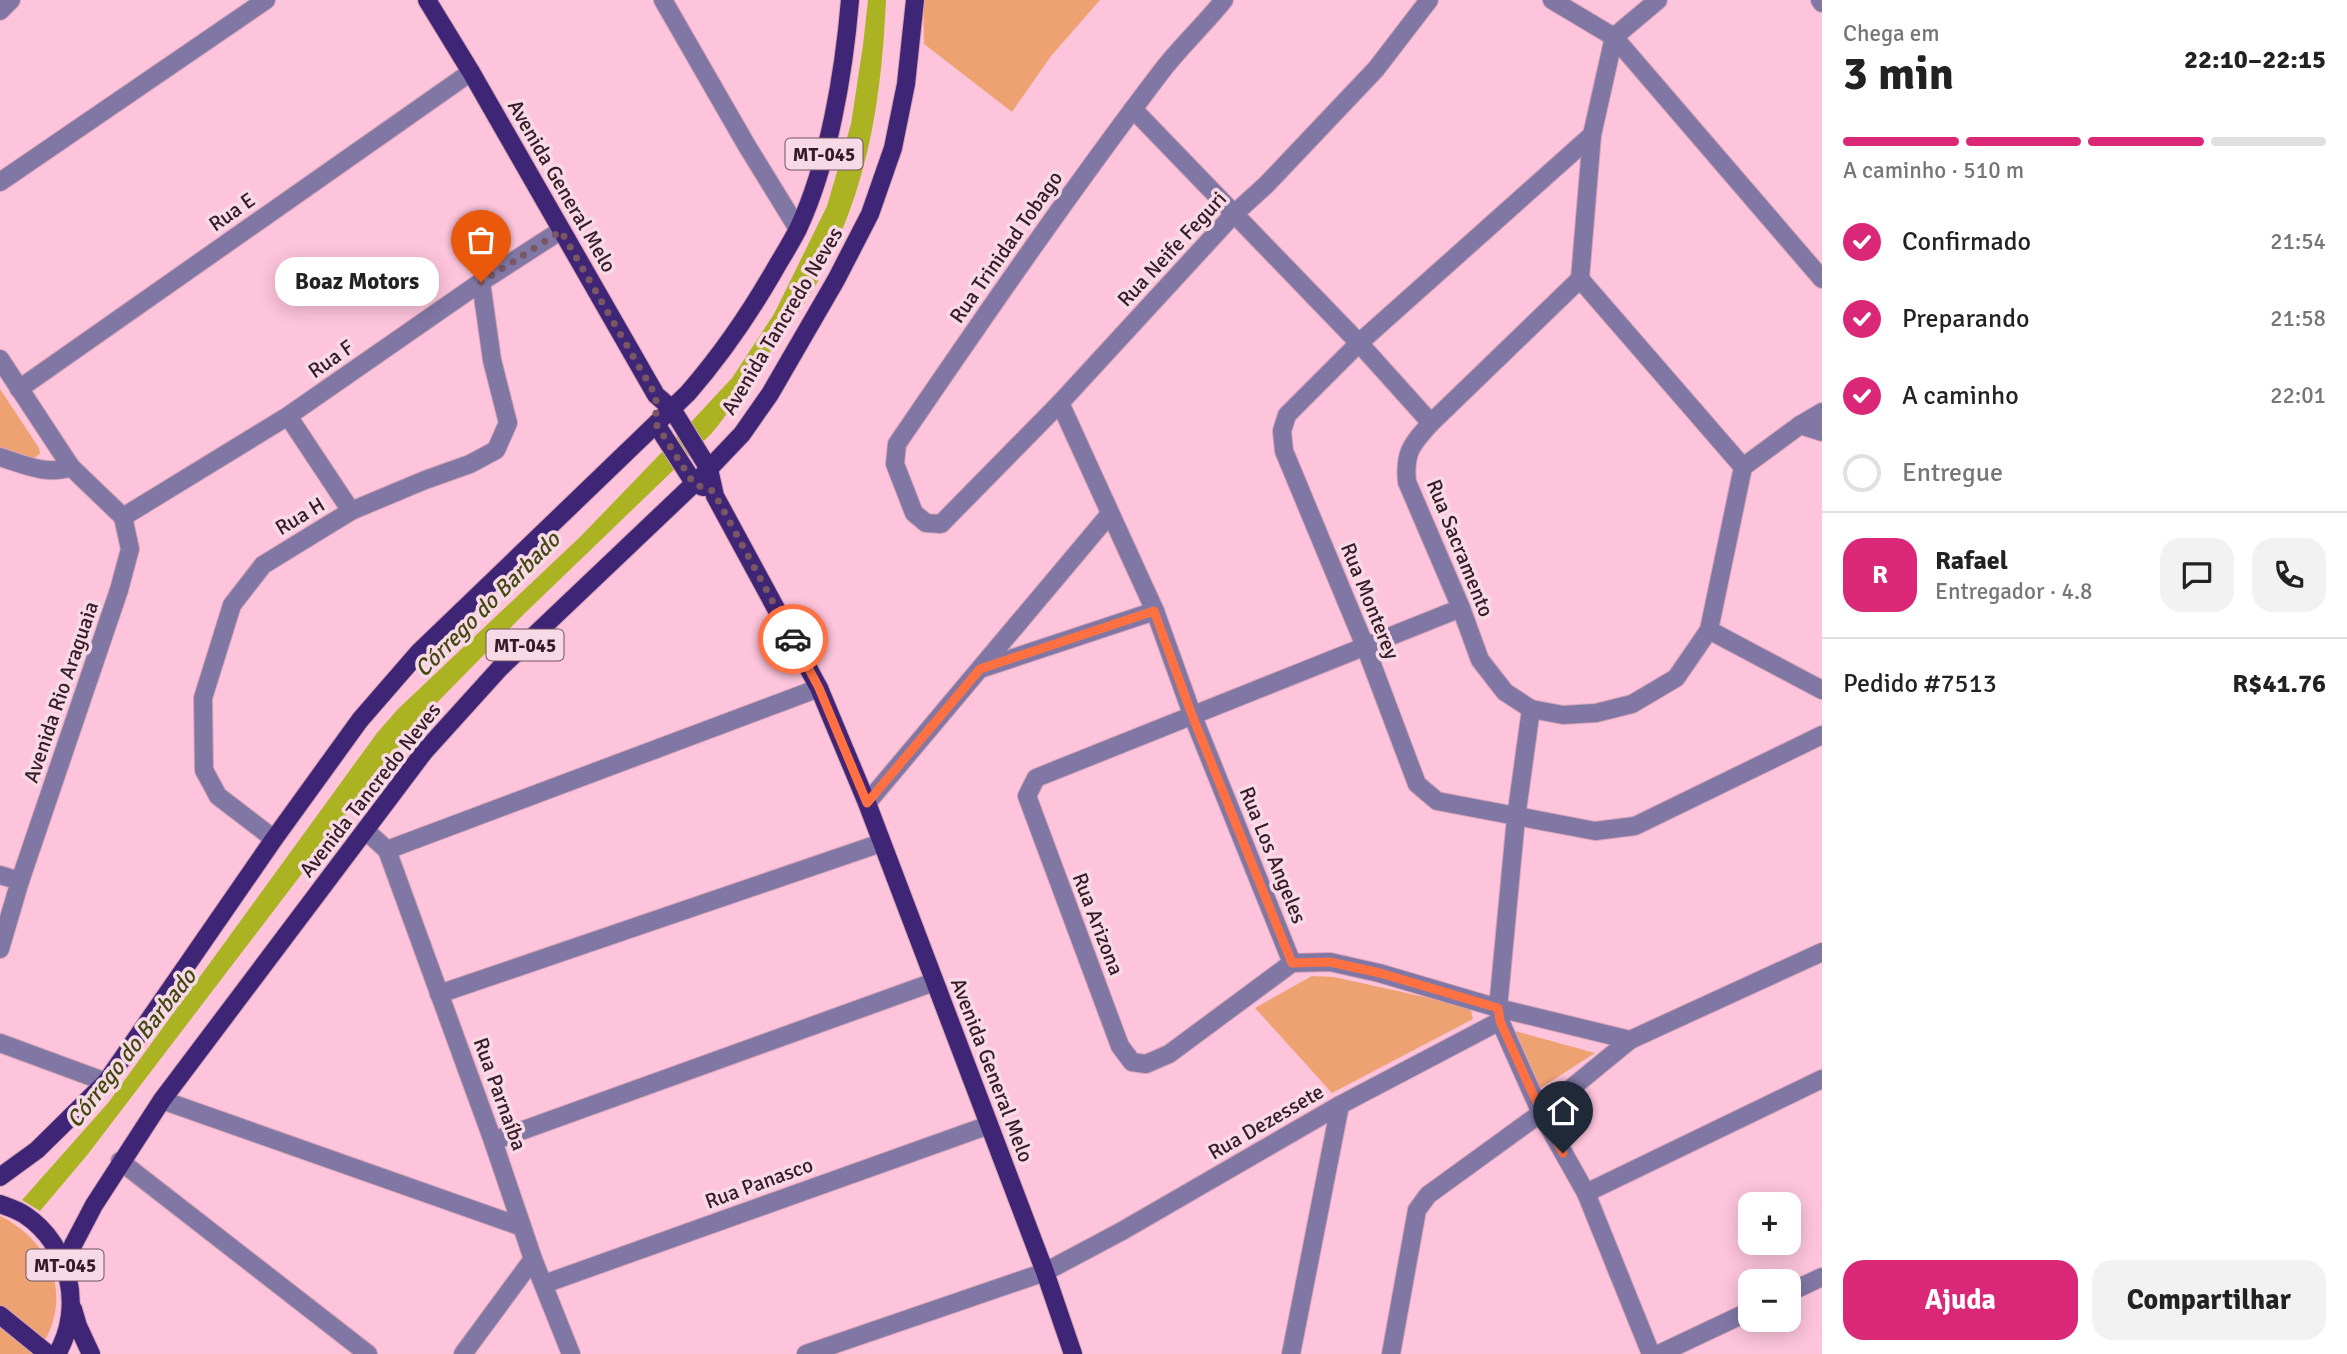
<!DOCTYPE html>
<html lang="pt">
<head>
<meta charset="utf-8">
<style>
  :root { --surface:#fff; --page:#f2f2f2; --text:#222; --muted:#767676; --line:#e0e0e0; --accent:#db2777 }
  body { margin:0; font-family:Signika,sans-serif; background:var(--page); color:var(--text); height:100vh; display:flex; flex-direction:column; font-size:26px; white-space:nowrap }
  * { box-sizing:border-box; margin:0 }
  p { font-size:23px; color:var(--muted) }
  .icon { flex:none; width:38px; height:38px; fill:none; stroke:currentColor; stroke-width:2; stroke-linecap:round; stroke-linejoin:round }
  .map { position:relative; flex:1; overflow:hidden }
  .details { display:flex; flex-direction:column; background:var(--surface); width:525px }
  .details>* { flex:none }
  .controls { position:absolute; left:1738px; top:1192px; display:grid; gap:14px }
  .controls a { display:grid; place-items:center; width:63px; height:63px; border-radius:14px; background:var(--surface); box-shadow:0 4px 18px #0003; font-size:35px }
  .pin { position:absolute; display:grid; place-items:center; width:60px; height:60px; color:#fff; margin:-72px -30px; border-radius:50% 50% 50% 0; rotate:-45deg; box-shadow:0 0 7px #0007 }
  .pin .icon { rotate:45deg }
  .courier { position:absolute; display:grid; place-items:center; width:70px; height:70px; margin:-35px; border:5px solid #ff7043; border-radius:50%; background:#fff; color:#222; box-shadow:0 2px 9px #0007 }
  .bubble { position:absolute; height:49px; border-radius:21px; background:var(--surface); box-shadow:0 4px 18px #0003; font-size:23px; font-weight:800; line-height:49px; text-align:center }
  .overview em { font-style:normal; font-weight:800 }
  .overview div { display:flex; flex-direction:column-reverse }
  .overview { display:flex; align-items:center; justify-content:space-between; height:119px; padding:0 21px }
  h1 { font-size:46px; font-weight:800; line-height:52px }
  .bar { display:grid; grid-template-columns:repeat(4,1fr); gap:10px 7px; align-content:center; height:84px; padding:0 21px }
  .bar i { height:9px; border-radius:5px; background:var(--line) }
  .bar .current { background:var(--accent) }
  .bar p { grid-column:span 4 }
  .line { display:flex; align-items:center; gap:18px; padding:0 21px; border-top:2px solid var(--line) }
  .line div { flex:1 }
  .round { display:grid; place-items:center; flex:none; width:74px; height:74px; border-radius:21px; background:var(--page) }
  ol { padding:0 21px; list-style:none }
  li { display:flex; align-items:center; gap:21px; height:77px }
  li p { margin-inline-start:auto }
  li .icon { padding:7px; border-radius:50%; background:var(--accent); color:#fff; stroke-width:4 }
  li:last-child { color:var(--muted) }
  li i { width:38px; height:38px; border:4px solid var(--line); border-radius:50% }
  .primary-button { display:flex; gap:14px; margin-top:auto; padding:14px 21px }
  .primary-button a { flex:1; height:80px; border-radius:21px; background:var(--accent); color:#fff; font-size:28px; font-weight:800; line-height:80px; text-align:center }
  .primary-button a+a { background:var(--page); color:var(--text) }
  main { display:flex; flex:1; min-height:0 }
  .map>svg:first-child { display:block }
  .green { fill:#eea272 }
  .water { fill:#abb322 }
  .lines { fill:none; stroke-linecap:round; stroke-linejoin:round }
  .minor-casing { stroke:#d5a2b7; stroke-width:20 }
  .major-casing { stroke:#d5a2b7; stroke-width:20 }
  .minor { stroke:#8077a5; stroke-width:18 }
  .major { stroke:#3f2576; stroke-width:18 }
  .done { stroke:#7b5665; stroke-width:7; stroke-dasharray:0 12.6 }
  .route { stroke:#ff7043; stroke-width:9 }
  .labels { text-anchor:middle; stroke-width:7; stroke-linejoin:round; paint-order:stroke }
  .shield { fill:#f8dae6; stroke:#705460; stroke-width:2 }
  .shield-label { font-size:19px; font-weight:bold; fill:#351b26 }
  .street-label { font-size:21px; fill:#351b26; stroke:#f8dae6 }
  .water-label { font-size:23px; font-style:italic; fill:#434710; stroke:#f8dae6 }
</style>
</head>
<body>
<main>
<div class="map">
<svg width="1822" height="1354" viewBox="0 0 1822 1354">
  <rect width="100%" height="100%" fill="#fdc4db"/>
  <!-- green -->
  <g class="green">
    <path d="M923,0H1100L1051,56L1012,112L924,44Z"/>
    <path d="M0,389L39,448L40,453L32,461L0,450Z"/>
    <path d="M1312,976L1334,977L1470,1007L1473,1019L1332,1093L1255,1008Z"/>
    <path d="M1511,1030L1595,1053L1536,1091Z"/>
    <path d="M0,1216C55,1243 75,1303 36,1354H0Z"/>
  </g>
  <!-- water -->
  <path class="water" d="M868,0H886C881,104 868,188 818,281C803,308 784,332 767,356C748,382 732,409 711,434L524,614L416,724L88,1154L40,1211L22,1200L108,1103L377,733L398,709L581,536L692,421L732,378L774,314L827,206L851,124L863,45Z"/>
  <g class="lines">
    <!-- minor casing -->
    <g class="minor-casing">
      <g id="minor">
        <path d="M663,0L747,146L798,229"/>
        <path d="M1224,0C1204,25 1180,47 1161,72C1069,193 983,318 897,444L895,464L914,513L926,523L941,524L1060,403L1233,215L1266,185L1376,69L1429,0"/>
        <path d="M1552,0L1614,37L1822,279"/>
        <path d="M1820,0L1822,3"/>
        <path d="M0,11L11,0"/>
        <path d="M1133,109L1359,343L1431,423"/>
        <path d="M1592,135L1359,343L1287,415L1282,431L1284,451L1365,646L1417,784L1437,801L1595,831L1635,826L1822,735"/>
        <path d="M0,182L266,0"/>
        <path d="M1580,279L1743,467L1709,630L1676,678L1632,704L1596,713L1563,715L1531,709L1505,692L1480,660L1461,608L1407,482C1404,452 1412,444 1431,423Z"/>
        <path d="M1580,279L1592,135L1614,37L1658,0"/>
        <path d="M0,359L71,467L123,517L130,549L119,590L20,881L0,949"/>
        <path d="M19,389L471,72"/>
        <path d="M1060,403L1155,611L1192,714L1292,963L1330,962L1379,973L1498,1008L1630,1040L1822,952"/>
        <path d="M288,416L351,511"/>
        <path d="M1800,425L1822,432"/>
        <path d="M0,457C23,464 47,476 71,467"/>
        <path d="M1743,467L1800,425L1822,412"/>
        <path d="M123,517L288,416L481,282L560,231"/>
        <path d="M1709,630L1822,690"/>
        <path d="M980,669L1155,611"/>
        <path d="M867,803L1109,515"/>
        <path d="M365,830L387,850L493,1141L533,1259L571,1354"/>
        <path d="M274,839L218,796L204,770L203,698L232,605L263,565L351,511L425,480L470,464L496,450L508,423L492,360L481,282"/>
        <path d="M387,850L819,688"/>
        <path d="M0,875L20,881"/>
        <path d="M1292,963L1169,1054L1146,1064L1132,1062L1120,1046L1027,796L1036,778L1461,608"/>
        <path d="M439,994L881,843"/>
        <path d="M1500,1021L1541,1113L1586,1193L1651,1354"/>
        <path d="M0,1043L106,1082"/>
        <path d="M162,1100L522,1227"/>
        <path d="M493,1141L934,982"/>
        <path d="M120,1161L368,1354"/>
        <path d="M1586,1193L1822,1079"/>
        <path d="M544,1284L989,1125"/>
        <path d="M1788,1293L1822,1277"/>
        <path d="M463,1354L533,1259"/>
        <path d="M806,1354L1045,1272L1122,1231L1340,1105L1500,1021L1498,1008L1516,818L1531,709"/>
        <path d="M1291,1354L1340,1105"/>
        <path d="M1391,1354L1417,1210L1428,1195L1541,1113L1630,1040"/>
        <path d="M1659,1354L1750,1311"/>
      </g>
    </g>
    <!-- major casing -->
    <g class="major-casing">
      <g id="major">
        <path d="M427,0L471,72L656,395L672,409L709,469L715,496L819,688L867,803L1045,1272L1073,1354"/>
        <path d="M656,424L694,483L703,487"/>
        <path d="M0,1177L37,1150L106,1082L274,839L360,720L419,652L688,393C722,354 748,316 774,271C782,257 791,243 798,229C829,163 844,72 850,0"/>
        <path d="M0,1204C8,1207 18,1210 25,1215C70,1245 84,1308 57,1354"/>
        <path d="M66,1268L73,1245L94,1205L162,1100L424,752L500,668L703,475L742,434L770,394L836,280L870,214L893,148L906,84L915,0"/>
        <path d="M73,1309L78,1326L91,1354"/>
        <path d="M0,1315L48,1354"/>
      </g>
    </g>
    <!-- minor -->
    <use href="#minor" class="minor"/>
    <!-- major -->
    <use href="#major" class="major"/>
  </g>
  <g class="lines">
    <!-- done -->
    <path class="done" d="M481,282L561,231L656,396V424L694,484L713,491L793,639"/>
    <!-- route -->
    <path class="route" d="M793,639L819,688L867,803L980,669L1154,611L1192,715L1292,963L1330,962L1380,973L1498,1008L1500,1021L1531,1090L1563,1153"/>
  </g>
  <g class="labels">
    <!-- shield labels -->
    <g class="shield">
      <rect x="785.5" y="138.5" width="77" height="31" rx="5"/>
      <rect x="486.5" y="629.5" width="77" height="31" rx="5"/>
      <rect x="26.5" y="1249.5" width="77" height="31" rx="5"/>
    </g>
    <g class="shield-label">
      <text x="824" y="161">MT-045</text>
      <text x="525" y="652">MT-045</text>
      <text x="65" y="1272">MT-045</text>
    </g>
    <!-- street labels -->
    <g class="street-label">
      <text transform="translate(562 186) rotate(60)" y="7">Avenida General Melo</text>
      <text transform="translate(232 212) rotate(-35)" y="7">Rua E</text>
      <text transform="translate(1006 247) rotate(-55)" y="7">Rua Trinidad Tobago</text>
      <text transform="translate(1172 249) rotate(-47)" y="7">Rua Neife Feguri</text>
      <text transform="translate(782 321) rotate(-59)" y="7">Avenida Tancredo Neves</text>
      <text transform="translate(331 359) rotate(-35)" y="7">Rua F</text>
      <text transform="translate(300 516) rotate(-31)" y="7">Rua H</text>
      <text transform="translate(1460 548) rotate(68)" y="7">Rua Sacramento</text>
      <text transform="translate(1370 601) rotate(68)" y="7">Rua Monterey</text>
      <text transform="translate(61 692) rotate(-71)" y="7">Avenida Rio Araguaia</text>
      <text transform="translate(370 790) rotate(-52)" y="7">Avenida Tancredo Neves</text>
      <text transform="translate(1273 855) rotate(68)" y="7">Rua Los Angeles</text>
      <text transform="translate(1098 924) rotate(69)" y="7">Rua Arizona</text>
      <text transform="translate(992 1070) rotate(69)" y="7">Avenida General Melo</text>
      <text transform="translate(500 1094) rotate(70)" y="7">Rua Parnaíba</text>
      <text transform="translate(1266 1122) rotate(-30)" y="7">Rua Dezessete</text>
      <text transform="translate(759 1183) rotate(-20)" y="7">Rua Panasco</text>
    </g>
    <!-- water labels -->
    <g class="water-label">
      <text transform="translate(487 604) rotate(-45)" y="8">Córrego do Barbado</text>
      <text transform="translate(131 1048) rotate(-52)" y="8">Córrego do Barbado</text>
    </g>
  </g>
</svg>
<div class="controls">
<a>+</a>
<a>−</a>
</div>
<div class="pin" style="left:481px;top:282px;background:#ea580c"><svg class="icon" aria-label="bag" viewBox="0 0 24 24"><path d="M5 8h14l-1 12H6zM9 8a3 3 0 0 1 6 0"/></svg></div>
<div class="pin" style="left:1563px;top:1153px;background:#1f2937"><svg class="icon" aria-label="home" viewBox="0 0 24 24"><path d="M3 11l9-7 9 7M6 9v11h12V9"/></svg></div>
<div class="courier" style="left:793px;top:639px"><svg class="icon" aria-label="car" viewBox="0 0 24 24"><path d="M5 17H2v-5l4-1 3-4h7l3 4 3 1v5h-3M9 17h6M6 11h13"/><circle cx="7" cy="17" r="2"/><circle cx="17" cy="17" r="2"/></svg></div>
<div class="bubble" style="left:275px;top:257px;width:164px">Boaz Motors</div>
</div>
<section class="details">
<div class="overview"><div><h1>3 min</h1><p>Chega em</p></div><em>22:10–22:15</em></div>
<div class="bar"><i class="current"></i><i class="current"></i><i class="current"></i><i></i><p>A caminho · 510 m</p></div>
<ol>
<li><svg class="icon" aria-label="check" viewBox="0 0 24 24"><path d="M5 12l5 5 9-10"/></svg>Confirmado<p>21:54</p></li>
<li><svg class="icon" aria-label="check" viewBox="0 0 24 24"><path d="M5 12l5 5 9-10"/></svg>Preparando<p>21:58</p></li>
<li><svg class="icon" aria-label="check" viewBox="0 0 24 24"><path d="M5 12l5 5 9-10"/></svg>A caminho<p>22:01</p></li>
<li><i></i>Entregue</li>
</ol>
<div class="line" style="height:126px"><b class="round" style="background:var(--accent);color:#fff">R</b><div><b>Rafael</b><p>Entregador · 4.8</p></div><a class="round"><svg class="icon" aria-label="chat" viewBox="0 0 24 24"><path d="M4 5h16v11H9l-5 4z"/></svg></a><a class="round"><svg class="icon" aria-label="phone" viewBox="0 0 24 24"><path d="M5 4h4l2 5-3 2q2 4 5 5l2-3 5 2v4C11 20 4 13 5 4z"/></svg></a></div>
<div class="line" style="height:91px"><div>Pedido #7513</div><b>R$41.76</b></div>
<div class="primary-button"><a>Ajuda</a><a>Compartilhar</a></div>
</section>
</main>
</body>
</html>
